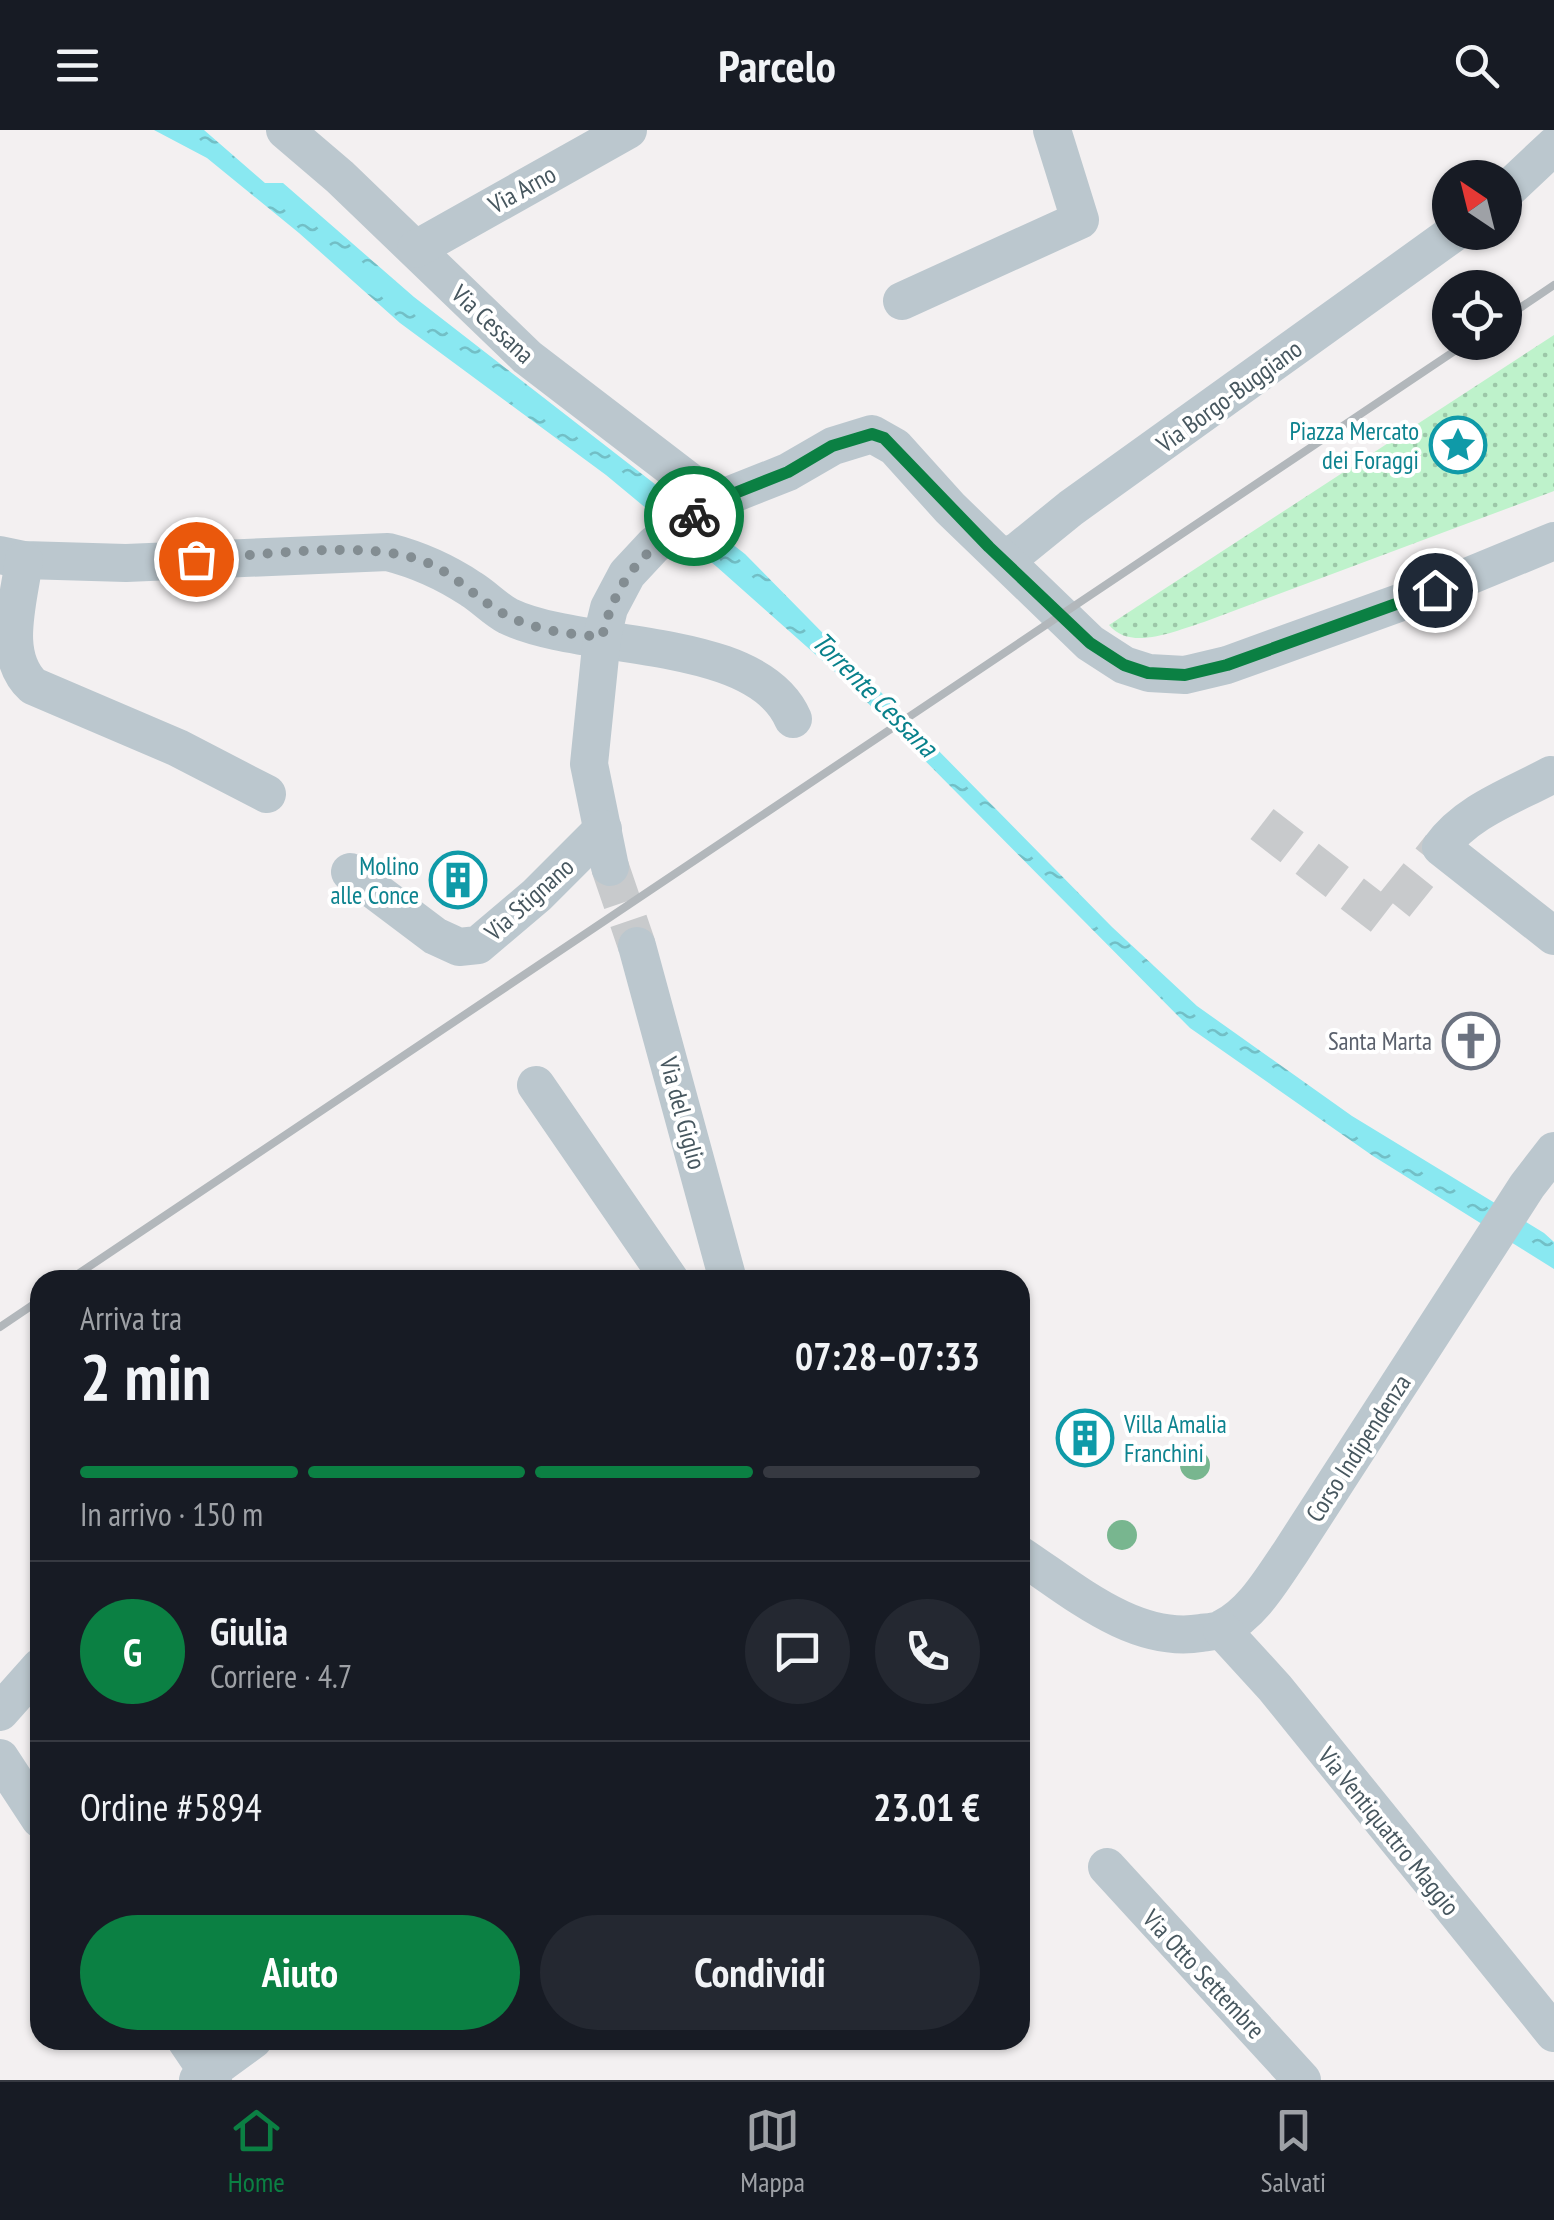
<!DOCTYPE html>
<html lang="it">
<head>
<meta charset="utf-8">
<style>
  :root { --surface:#171b24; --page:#242831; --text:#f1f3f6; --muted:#9ea1a6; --line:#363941; --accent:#0b8043 }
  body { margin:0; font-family:"PT Sans Narrow",sans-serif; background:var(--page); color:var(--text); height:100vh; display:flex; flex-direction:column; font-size:38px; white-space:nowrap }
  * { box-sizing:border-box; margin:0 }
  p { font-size:32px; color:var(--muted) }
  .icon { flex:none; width:55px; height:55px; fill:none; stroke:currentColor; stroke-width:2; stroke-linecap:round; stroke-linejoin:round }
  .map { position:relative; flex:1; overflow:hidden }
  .sheet { position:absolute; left:30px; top:1140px; width:1000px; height:780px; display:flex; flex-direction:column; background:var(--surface); border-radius:30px; box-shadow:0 2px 8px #0004 }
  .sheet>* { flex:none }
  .needle { width:65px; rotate:325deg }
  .fabs { position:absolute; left:1432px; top:30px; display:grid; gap:20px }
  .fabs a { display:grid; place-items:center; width:90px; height:90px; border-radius:50%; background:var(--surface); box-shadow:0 2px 8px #0004; font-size:50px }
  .pin { position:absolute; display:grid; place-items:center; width:85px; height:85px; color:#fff; margin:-42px; border:5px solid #fff; border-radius:50%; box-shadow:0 2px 10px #0007 }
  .courier { position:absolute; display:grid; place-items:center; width:100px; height:100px; margin:-50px; border:8px solid #0b8043; border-radius:50%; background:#fff; color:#222; box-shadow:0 2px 12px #0007 }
  .summary em { font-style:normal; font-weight:600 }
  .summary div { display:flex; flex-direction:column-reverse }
  .summary { display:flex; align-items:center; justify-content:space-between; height:170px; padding:0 50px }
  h1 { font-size:65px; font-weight:600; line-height:75px }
  .bar { display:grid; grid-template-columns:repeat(4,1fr); gap:15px 10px; align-content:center; height:120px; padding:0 50px }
  .bar i { height:12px; border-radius:8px; background:var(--line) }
  .bar .selected { background:var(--accent) }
  .bar p { grid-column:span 4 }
  .line { display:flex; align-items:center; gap:25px; padding:0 50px; border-top:2px solid var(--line) }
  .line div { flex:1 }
  .round { display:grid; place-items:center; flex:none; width:105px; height:105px; border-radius:52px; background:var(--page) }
  .button { display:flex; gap:20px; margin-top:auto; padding:20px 50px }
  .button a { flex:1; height:115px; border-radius:60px; background:var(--accent); color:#fff; font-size:40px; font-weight:600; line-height:115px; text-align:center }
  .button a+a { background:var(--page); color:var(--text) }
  header { display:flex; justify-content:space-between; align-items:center; height:130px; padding:0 50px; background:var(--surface); font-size:45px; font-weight:600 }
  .menu { display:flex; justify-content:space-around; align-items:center; height:140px; border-top:2px solid var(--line); background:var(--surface); font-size:28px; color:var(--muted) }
  .menu a { display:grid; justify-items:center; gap:5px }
  .menu .selected { color:var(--accent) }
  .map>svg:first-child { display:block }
  .grass { fill:url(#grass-dots) }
  .water { fill:url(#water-ripples) }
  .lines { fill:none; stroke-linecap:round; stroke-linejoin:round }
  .minor-tunnel { stroke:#c8cacc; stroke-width:38; stroke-dasharray:38 19; stroke-linecap:butt }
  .minor { stroke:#bbc7ce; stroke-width:38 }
  .rail { stroke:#b2b7bb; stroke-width:8 }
  .tree { fill:#78b68f }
  .done { stroke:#838d92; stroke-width:10; stroke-dasharray:0 18 }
  .route { stroke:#0b8043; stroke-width:12 }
  .labels { text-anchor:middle; stroke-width:8; stroke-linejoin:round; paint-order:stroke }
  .street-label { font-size:25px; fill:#47575f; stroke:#fff }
  .culture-label { font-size:25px; fill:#0d838f; stroke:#fff; text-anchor:end }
  .worship-label { font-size:25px; fill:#5b616d; stroke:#fff; text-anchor:end }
  .water-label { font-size:28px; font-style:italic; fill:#08818b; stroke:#fff }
</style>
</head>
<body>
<header><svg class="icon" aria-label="menu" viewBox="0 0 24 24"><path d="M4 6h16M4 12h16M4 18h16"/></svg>Parcelo<svg class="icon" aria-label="search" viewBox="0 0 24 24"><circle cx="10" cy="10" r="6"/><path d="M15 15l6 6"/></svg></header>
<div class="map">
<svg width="1554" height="1950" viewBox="0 0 1554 1950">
  <defs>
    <pattern id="grass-dots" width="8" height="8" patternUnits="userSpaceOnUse" patternTransform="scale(2.5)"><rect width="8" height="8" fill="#bef2cb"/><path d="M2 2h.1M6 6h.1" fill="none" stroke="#9cc7a8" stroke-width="1.8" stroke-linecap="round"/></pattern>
    <pattern id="water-ripples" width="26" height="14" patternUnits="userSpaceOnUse" patternTransform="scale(2.5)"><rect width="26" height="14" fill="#89e8f1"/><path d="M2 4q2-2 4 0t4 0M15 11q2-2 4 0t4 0" fill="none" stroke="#72bfc6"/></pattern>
  </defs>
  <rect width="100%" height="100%" fill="#f3f0f1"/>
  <!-- grass -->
  <path class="grass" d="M1554,205V361L1204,492C1177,500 1131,522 1109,495Z"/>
  <!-- water -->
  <path class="water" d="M154,0H204L265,53H283L414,167L745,424L1112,797L1197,876L1352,986L1544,1103L1554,1112V1139L1373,1026L1190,898L851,556L717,437L606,345L400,193L299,103L207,28Z"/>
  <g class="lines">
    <!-- minor-tunnel -->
    <g class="minor-tunnel">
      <path d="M1262,694L1384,788L1441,717"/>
      <path d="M610,737L637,816"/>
    </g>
    <!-- minor -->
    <g class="minor">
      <path d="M285,0L340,47L527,227L715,371"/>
      <path d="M1505,62L1554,16"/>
      <path d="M416,119L628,0"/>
      <path d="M902,171L1080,90L1052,0"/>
      <path d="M0,425L24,430L126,433L388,422C419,430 444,441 471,459C484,467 495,479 508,486C582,522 757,505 793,589"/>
      <path d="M1003,428L1018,421L1071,378L1455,102"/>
      <path d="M24,430C19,471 0,525 33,556L178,618L267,664"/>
      <path d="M1551,645C1512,666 1467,681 1441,717L1554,806"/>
      <path d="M610,737L589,634L602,507L609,478L627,444L654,415L715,371L788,342L833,316L872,304L895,317L950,378L1090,513L1124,535L1149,543L1185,545L1227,535L1435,460L1554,411"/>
      <path d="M350,742L435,806L459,817L478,815L537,765L603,699"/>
      <path d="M637,816L728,1150"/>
      <path d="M536,955L670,1150"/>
      <path d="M1020,1425C1073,1460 1134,1514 1201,1503C1208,1502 1217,1502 1223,1498C1253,1483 1272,1449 1290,1423L1527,1056L1554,1021"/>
      <path d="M1222,1500L1275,1558L1554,1903"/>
      <path d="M0,1582L40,1537"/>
      <path d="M0,1628L40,1689"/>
      <path d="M1107,1737L1302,1950"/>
      <path d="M186,1910L213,1950"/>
      <path d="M198,1950L253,1910"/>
    </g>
    <!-- rail -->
    <g class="rail">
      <path d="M1505,188L1554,155"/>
      <path d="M69,1150L1468,212"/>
      <path d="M0,1197L40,1170"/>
    </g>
  </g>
  <!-- trees -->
  <g class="tree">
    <circle cx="1195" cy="1335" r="15"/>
    <circle cx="1122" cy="1405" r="15"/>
  </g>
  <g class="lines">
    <!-- done -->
    <path class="done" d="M196,429C260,426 365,409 423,431C455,443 477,470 506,485C536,501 570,504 602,507C617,446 644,422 694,386"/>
    <!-- route -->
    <path class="route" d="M694,386L715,371L788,342L832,316L872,304L884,308L989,417L1090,513L1124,535L1148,543L1185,545L1227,535L1435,460"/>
  </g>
  <!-- icons -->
  <defs>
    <g id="sight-ring" transform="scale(2.875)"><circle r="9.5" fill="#fff" stroke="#0f9aa8" stroke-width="1.5"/><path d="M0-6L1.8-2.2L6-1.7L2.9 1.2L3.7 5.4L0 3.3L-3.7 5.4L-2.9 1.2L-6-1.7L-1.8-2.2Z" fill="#0f9aa8"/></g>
    <g id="building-ring" transform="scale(2.875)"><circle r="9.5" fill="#fff" stroke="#0f9aa8" stroke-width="1.5"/><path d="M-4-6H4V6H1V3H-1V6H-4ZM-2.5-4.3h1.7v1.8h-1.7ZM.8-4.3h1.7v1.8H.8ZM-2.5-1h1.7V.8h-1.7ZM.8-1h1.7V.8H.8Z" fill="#0f9aa8"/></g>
    <g id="church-ring" transform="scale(2.875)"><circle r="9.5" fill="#fff" stroke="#6b7280" stroke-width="1.5"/><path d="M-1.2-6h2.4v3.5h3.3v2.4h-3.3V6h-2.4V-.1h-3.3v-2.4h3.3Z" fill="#6b7280"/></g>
  </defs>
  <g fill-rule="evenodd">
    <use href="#sight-ring" x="1458" y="315"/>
    <use href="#building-ring" x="458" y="750"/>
    <use href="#church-ring" x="1471" y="911"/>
    <use href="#building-ring" x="1085" y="1308"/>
  </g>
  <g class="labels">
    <!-- street labels -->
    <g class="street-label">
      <text transform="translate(522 59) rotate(-29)" y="9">Via Arno</text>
      <text transform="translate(493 194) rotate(43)" y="9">Via Cessana</text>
      <text transform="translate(1229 266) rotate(-36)" y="9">Via Borgo-Buggiano</text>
      <text transform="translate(529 769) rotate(-42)" y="9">Via Stignano</text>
      <text transform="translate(683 983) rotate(75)" y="9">Via del Giglio</text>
      <text transform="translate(1358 1318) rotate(-57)" y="9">Corso Indipendenza</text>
      <text transform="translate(1389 1701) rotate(51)" y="9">Via Ventiquattro Maggio</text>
      <text transform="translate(1204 1844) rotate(47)" y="9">Via Otto Settembre</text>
    </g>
    <!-- culture labels -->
    <g class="culture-label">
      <text x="1419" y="310">Piazza Mercato<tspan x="1419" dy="29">dei Foraggi</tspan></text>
      <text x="419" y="745">Molino<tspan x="419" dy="29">alle Conce</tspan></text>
      <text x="1124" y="1303" text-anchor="start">Villa Amalia<tspan x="1124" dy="29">Franchini</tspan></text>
    </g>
    <!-- worship labels -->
    <g class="worship-label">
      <text x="1432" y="920">Santa Marta</text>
    </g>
    <!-- water labels -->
    <g class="water-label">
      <text transform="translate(875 564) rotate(45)" y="10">Torrente Cessana</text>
    </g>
  </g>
</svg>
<div class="fabs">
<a><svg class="needle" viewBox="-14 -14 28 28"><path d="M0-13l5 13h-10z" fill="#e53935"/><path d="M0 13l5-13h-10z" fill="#9ea1a6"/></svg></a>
<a><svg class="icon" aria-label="locate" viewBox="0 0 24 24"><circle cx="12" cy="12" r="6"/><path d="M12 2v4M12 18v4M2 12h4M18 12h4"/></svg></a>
</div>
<div class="pin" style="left:196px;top:429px;background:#ea580c"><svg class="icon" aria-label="bag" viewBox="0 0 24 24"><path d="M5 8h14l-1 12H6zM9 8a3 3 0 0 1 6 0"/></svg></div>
<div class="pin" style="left:1435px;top:460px;background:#1f2937"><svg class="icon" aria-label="home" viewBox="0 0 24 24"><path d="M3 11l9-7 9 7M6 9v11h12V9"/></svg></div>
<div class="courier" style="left:694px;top:386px"><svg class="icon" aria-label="bike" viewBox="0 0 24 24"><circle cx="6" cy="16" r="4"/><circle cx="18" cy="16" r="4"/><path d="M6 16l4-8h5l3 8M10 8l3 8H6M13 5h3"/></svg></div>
<section class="sheet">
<div class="summary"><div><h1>2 min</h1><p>Arriva tra</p></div><em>07:28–07:33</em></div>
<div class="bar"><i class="selected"></i><i class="selected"></i><i class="selected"></i><i></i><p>In arrivo · 150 m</p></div>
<div class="line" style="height:180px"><b class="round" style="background:var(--accent);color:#fff">G</b><div><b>Giulia</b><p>Corriere · 4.7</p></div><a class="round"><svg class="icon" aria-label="chat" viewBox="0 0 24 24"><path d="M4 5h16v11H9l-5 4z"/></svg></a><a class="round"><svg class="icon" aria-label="phone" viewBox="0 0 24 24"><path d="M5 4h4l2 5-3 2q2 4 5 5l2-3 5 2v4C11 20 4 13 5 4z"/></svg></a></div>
<div class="line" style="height:130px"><div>Ordine #5894</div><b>23.01 €</b></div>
<div class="button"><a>Aiuto</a><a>Condividi</a></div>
</section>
</div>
<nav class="menu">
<a class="selected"><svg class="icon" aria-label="home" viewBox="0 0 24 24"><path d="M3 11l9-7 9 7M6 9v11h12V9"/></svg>Home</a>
<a><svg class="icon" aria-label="map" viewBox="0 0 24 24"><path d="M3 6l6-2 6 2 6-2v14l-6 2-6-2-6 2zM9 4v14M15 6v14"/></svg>Mappa</a>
<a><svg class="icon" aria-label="saved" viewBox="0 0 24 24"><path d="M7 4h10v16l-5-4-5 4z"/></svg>Salvati</a>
</nav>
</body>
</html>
